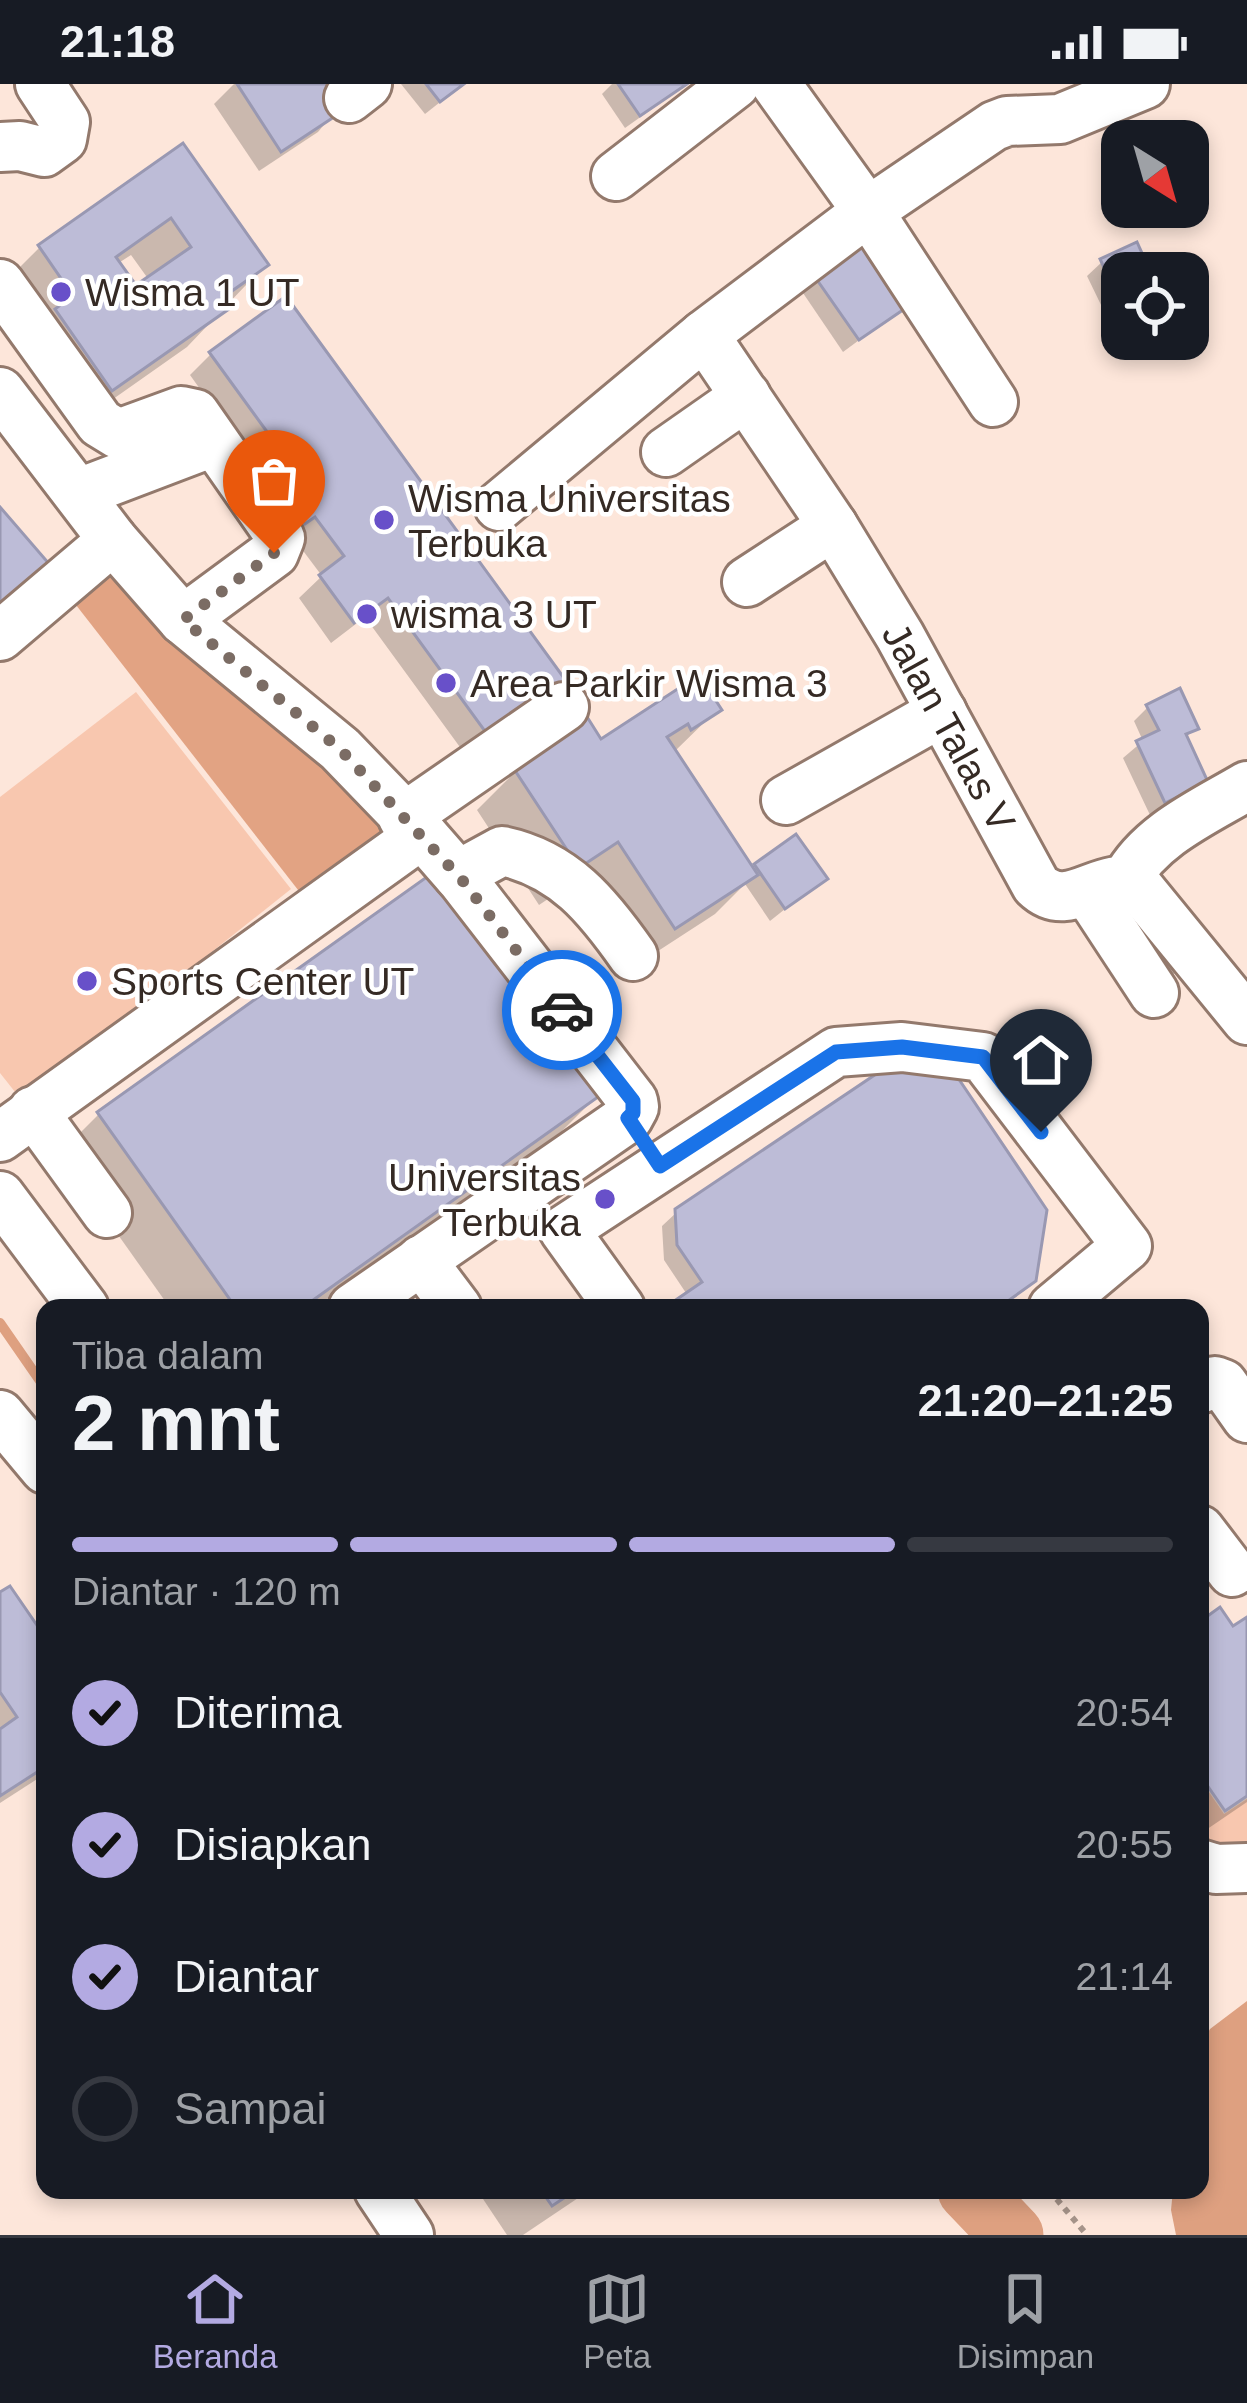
<!DOCTYPE html>
<html lang="id">
<head>
<meta charset="utf-8">
<style>
  :root { --surface:#171b24; --page:#20242c; --text:#f1f3f6; --muted:#9ea1a6; --line:#363941; --accent:#b3aae2 }
  body { margin:0; font-family:Arial,sans-serif; background:var(--page); color:var(--text); height:100vh; display:flex; flex-direction:column; font-size:45px; white-space:nowrap }
  * { box-sizing:border-box; margin:0 }
  p { font-size:39px; color:var(--muted) }
  .icon { flex:none; width:66px; height:66px; fill:none; stroke:currentColor; stroke-width:2; stroke-linecap:round; stroke-linejoin:round }
  .map { position:relative; flex:1; overflow:hidden }
  .details { position:absolute; left:36px; top:1215px; width:1173px; height:900px; display:flex; flex-direction:column; background:var(--surface); border-radius:24px; box-shadow:0 6px 18px #0003 }
  .details>* { flex:none }
  .needle { width:78px; rotate:143deg }
  .buttons { position:absolute; left:1101px; top:36px; display:grid; gap:24px }
  .buttons a { display:grid; place-items:center; width:108px; height:108px; border-radius:24px; background:var(--surface); box-shadow:0 6px 18px #0003; font-size:60px }
  .pin { position:absolute; display:grid; place-items:center; width:102px; height:102px; color:#fff; margin:-123px -51px; border-radius:50% 50% 50% 0; rotate:-45deg; box-shadow:0 0 12px #0007 }
  .pin .icon { rotate:45deg }
  .courier { position:absolute; display:grid; place-items:center; width:120px; height:120px; margin:-60px; border:9px solid #1a73e8; border-radius:50%; background:#fff; color:#222; box-shadow:0 3px 15px #0007 }
  .summary em { font-style:normal; font-weight:700 }
  .summary div { display:flex; flex-direction:column-reverse }
  .summary { display:flex; align-items:center; justify-content:space-between; height:204px; padding:0 36px }
  h1 { font-size:78px; font-weight:700; line-height:90px }
  .bar { display:grid; grid-template-columns:repeat(4,1fr); gap:18px 12px; align-content:center; height:144px; padding:0 36px }
  .bar i { height:15px; border-radius:9px; background:var(--line) }
  .bar .active { background:var(--accent) }
  .bar p { grid-column:span 4 }
  ol { padding:0 36px; list-style:none }
  li { display:flex; align-items:center; gap:36px; height:132px }
  li p { margin-inline-start:auto }
  li .icon { padding:12px; border-radius:50%; background:var(--accent); color:#111; stroke-width:4 }
  li:last-child { color:var(--muted) }
  li i { width:66px; height:66px; border:6px solid var(--line); border-radius:50% }
  .status { display:flex; justify-content:space-between; align-items:center; height:84px; padding:0 60px; background:var(--surface); direction:ltr }
  .status svg { height:33px; fill:currentColor }
  .dock { display:flex; justify-content:space-around; align-items:center; height:168px; border-top:3px solid var(--line); background:var(--surface); font-size:33px; color:var(--muted) }
  .dock a { display:grid; justify-items:center; gap:6px }
  .dock .active { color:var(--accent) }
  .map>svg:first-child { display:block }
  .green { fill:#f8c7af }
  .forest { fill:#e2a383 }
  .water { fill:#dea080 }
  .shadow { fill:#0003; fill-rule:evenodd }
  .lines { fill:none; stroke-linecap:round; stroke-linejoin:round }
  .stream { stroke:#dea080; stroke-width:10 }
  .river { stroke:#dea080; stroke-width:63 }
  .building { fill:#bdbcd7; stroke:#9998b2; stroke-width:3; fill-rule:evenodd }
  .minor-casing { stroke:#93796c; stroke-width:54 }
  .path { stroke:#a6948a; stroke-width:6; stroke-dasharray:6 6; stroke-linecap:butt }
  .minor { stroke:#fff; stroke-width:48 }
  .done { stroke:#7b6c64; stroke-width:12; stroke-dasharray:0 21.6 }
  .route { stroke:#1a73e8; stroke-width:15 }
  .poi-dot { fill:#6850c9; stroke:#fff; stroke-width:4.5 }
  .labels { text-anchor:middle; stroke-width:9; stroke-linejoin:round; paint-order:stroke }
  .poi-label { font-size:39px; fill:#352a24; stroke:#fff; text-anchor:start }
  .street-label { font-size:39px; fill:#352a24; stroke:#fff }
</style>
</head>
<body>
<div class="status"><b>21:18</b><svg viewBox="0 0 49 12"><path d="M0 12V9h3v3zM5 12V6h3v6zM10 12V3h3v9zM15 12V0h3v12zM26 1h20v11H26zM47 4h2v5h-2z"/></svg></div>
<div class="map">
<svg width="1247" height="2151" viewBox="0 0 1247 2151">
  <rect width="100%" height="100%" fill="#fde6da"/>
  <!-- green -->
  <g class="green">
    <path d="M136,608L291,805L23,1018L0,989V713Z"/>
    <path d="M1200,1695L1224,1730L1247,1715V1767L1200,1762Z"/>
  </g>
  <!-- forest -->
  <path class="forest" d="M115,475L405,750L309,820L69,512Z"/>
  <!-- water -->
  <path class="water" d="M1247,1917V2151H1176L1171,2126L1173,2106H1200V1963L1210,1945Z"/>
  <!-- shadow -->
  <g class="shadow">
    <path d="M234,0H358L318,48L259,87L214,20Z"/>
    <path d="M401,0H463L425,30Z"/>
    <path d="M612,0H687L625,44L602,10Z"/>
    <path d="M183,63L265,181L187,263L72,344L18,266L34,250L1,202L40,163ZM131,171L149,196L135,206L117,180Z"/>
    <path d="M1102,178L1148,189H1122V251L1117,254L1087,192Z"/>
    <path d="M817,195L912,217L843,268L803,209Z"/>
    <path d="M211,270L547,626L473,681L365,533L331,559L299,514L322,492L292,452L275,410L190,291Z"/>
    <path d="M1148,623L1195,644L1184,655L1204,698L1190,712L1150,731L1123,674L1143,657L1134,637Z"/>
    <path d="M718,625L674,668L751,787L756,782L824,794L770,837L745,800L715,830L635,882L578,795L539,821L477,726L547,656L600,659Z"/>
    <path d="M1132,805L1187,879L1147,912L1093,838Z"/>
    <path d="M601,1008L562,1047L314,1224H170L60,1069L99,1030Z"/>
    <path d="M677,1128L1033,1196L1000,1224H670L688,1212L664,1176L662,1142Z"/>
    <path d="M0,1511L45,1559V1690L0,1719Z"/>
    <path d="M1247,1537V1718L1200,1750V1538L1232,1546Z"/>
    <path d="M477,2106H590L523,2151H507Z"/>
  </g>
  <g class="lines">
    <!-- stream -->
    <path class="stream" d="M0,1239L45,1304"/>
    <!-- river -->
    <path class="river" d="M969,2106L1012,2151"/>
  </g>
  <!-- building -->
  <g class="building">
    <path d="M237,0H326L343,27L281,68Z"/>
    <path d="M426,0H464L440,18Z"/>
    <path d="M618,0H687L640,32Z"/>
    <path d="M183,59L269,181L222,214L229,225L112,307L55,225L73,212L38,161ZM171,134L191,163L136,201L116,173Z"/>
    <path d="M874,154L916,217L859,256L815,193Z"/>
    <path d="M1137,158L1151,189H1122V222L1100,175Z"/>
    <path d="M286,212L572,605L495,661L388,514L354,539L319,491L344,472L315,433L305,440L278,403L297,389L209,268Z"/>
    <path d="M0,423L51,482L0,526Z"/>
    <path d="M699,591L722,626L691,646L688,640L667,653L758,791L675,845L618,758L579,784L514,685L551,662L545,654L584,628L601,655Z"/>
    <path d="M1180,604L1199,645L1186,650L1208,698L1165,719L1136,657L1159,646L1146,621Z"/>
    <path d="M796,750L828,795L785,825L754,780Z"/>
    <path d="M445,780L605,1008L302,1224H236L97,1028Z"/>
    <path d="M903,972L954,988L1047,1126L1036,1197L998,1224H664L702,1198L677,1161L675,1125Z"/>
    <path d="M10,1502L45,1553V1683L0,1712V1645L17,1633L0,1608V1508Z"/>
    <path d="M1220,1523L1233,1542L1247,1533V1712L1225,1727L1200,1691V1533L1202,1536Z"/>
    <path d="M541,2106H576L552,2122Z"/>
  </g>
  <g class="lines">
    <!-- minor casing -->
    <g class="minor-casing">
      <g id="minor">
        <path d="M776,0L878,142L993,318"/>
        <path d="M349,14L367,0"/>
        <path d="M0,63L20,62L44,68L62,55L65,38L40,0"/>
        <path d="M616,92L735,0"/>
        <path d="M0,200L100,339L118,350L181,327L195,330L276,446L280,454L274,469L183,536"/>
        <path d="M704,251L833,442L900,552L1036,801C1069,833 1101,785 1136,800L1247,936"/>
        <path d="M0,308L113,456L183,536L340,665L422,750L463,797L633,1017L634,1023L628,1034L353,1224"/>
        <path d="M666,368L746,312"/>
        <path d="M79,409L213,358"/>
        <path d="M499,422L704,251L867,128L994,42L1007,37L1060,35L1145,0"/>
        <path d="M747,498L833,442"/>
        <path d="M0,552L113,456"/>
        <path d="M786,716L942,628"/>
        <path d="M403,734L564,623"/>
        <path d="M458,791L502,767C564,780 598,822 633,872"/>
        <path d="M1126,796C1150,751 1205,727 1247,702"/>
        <path d="M1087,807L1154,909"/>
        <path d="M33,1027L107,1129"/>
        <path d="M0,1053L422,750"/>
        <path d="M0,1112L84,1224"/>
        <path d="M421,1176L457,1224"/>
        <path d="M620,1224L564,1146L836,968L902,963L983,973L1127,1162L1053,1224"/>
        <path d="M1200,1305L1215,1297L1223,1300L1247,1334"/>
        <path d="M0,1331L45,1385"/>
        <path d="M1200,1446L1232,1488"/>
        <path d="M1200,1780L1216,1785L1247,1784"/>
        <path d="M379,2106L409,2151"/>
      </g>
    </g>
    <!-- path -->
    <path class="path" d="M1049,2106L1087,2151"/>
    <!-- minor -->
    <use href="#minor" class="minor"/>
  </g>
  <g class="lines">
    <!-- done -->
    <path class="done" d="M274,469L183,536L340,665L463,797L562,926"/>
    <!-- route -->
    <path class="route" d="M562,926L633,1017V1029L628,1034L660,1082L836,968L902,963L983,973L1041,1048"/>
  </g>
  <!-- markers -->
  <g class="poi-dot">
    <circle cx="61" cy="208" r="12"/>
    <circle cx="384" cy="436" r="12"/>
    <circle cx="367" cy="530" r="12"/>
    <circle cx="446" cy="599" r="12"/>
    <circle cx="87" cy="897" r="12"/>
    <circle cx="605" cy="1115" r="12"/>
  </g>
  <g class="labels">
    <!-- poi labels -->
    <g class="poi-label">
      <text x="85" y="222">Wisma 1 UT</text>
      <text x="408" y="428">Wisma Universitas<tspan x="408" dy="45">Terbuka</tspan></text>
      <text x="391" y="544">wisma 3 UT</text>
      <text x="470" y="613">Area Parkir Wisma 3</text>
      <text x="111" y="911">Sports Center UT</text>
      <text x="581" y="1107" text-anchor="end">Universitas<tspan x="581" dy="45">Terbuka</tspan></text>
    </g>
    <!-- street labels -->
    <g class="street-label">
      <text transform="translate(949 643) rotate(61)" y="14">Jalan Talas V</text>
    </g>
  </g>
</svg>
<div class="buttons">
<a><svg class="needle" viewBox="-14 -14 28 28"><path d="M0-13l5 13h-10z" fill="#e53935"/><path d="M0 13l5-13h-10z" fill="#9ea1a6"/></svg></a>
<a><svg class="icon" aria-label="locate" viewBox="0 0 24 24"><circle cx="12" cy="12" r="6"/><path d="M12 2v4M12 18v4M2 12h4M18 12h4"/></svg></a>
</div>
<div class="pin" style="left:274px;top:469px;background:#ea580c"><svg class="icon" aria-label="bag" viewBox="0 0 24 24"><path d="M5 8h14l-1 12H6zM9 8a3 3 0 0 1 6 0"/></svg></div>
<div class="pin" style="left:1041px;top:1048px;background:#1f2937"><svg class="icon" aria-label="home" viewBox="0 0 24 24"><path d="M3 11l9-7 9 7M6 9v11h12V9"/></svg></div>
<div class="courier" style="left:562px;top:926px"><svg class="icon" aria-label="car" viewBox="0 0 24 24"><path d="M5 17H2v-5l4-1 3-4h7l3 4 3 1v5h-3M9 17h6M6 11h13"/><circle cx="7" cy="17" r="2"/><circle cx="17" cy="17" r="2"/></svg></div>
<section class="details">
<div class="summary"><div><h1>2 mnt</h1><p>Tiba dalam</p></div><em>21:20–21:25</em></div>
<div class="bar"><i class="active"></i><i class="active"></i><i class="active"></i><i></i><p>Diantar · 120 m</p></div>
<ol>
<li><svg class="icon" aria-label="check" viewBox="0 0 24 24"><path d="M5 12l5 5 9-10"/></svg>Diterima<p>20:54</p></li>
<li><svg class="icon" aria-label="check" viewBox="0 0 24 24"><path d="M5 12l5 5 9-10"/></svg>Disiapkan<p>20:55</p></li>
<li><svg class="icon" aria-label="check" viewBox="0 0 24 24"><path d="M5 12l5 5 9-10"/></svg>Diantar<p>21:14</p></li>
<li><i></i>Sampai</li>
</ol>
</section>
</div>
<nav class="dock">
<a class="active"><svg class="icon" aria-label="home" viewBox="0 0 24 24"><path d="M3 11l9-7 9 7M6 9v11h12V9"/></svg>Beranda</a>
<a><svg class="icon" aria-label="map" viewBox="0 0 24 24"><path d="M3 6l6-2 6 2 6-2v14l-6 2-6-2-6 2zM9 4v14M15 6v14"/></svg>Peta</a>
<a><svg class="icon" aria-label="saved" viewBox="0 0 24 24"><path d="M7 4h10v16l-5-4-5 4z"/></svg>Disimpan</a>
</nav>
</body>
</html>
